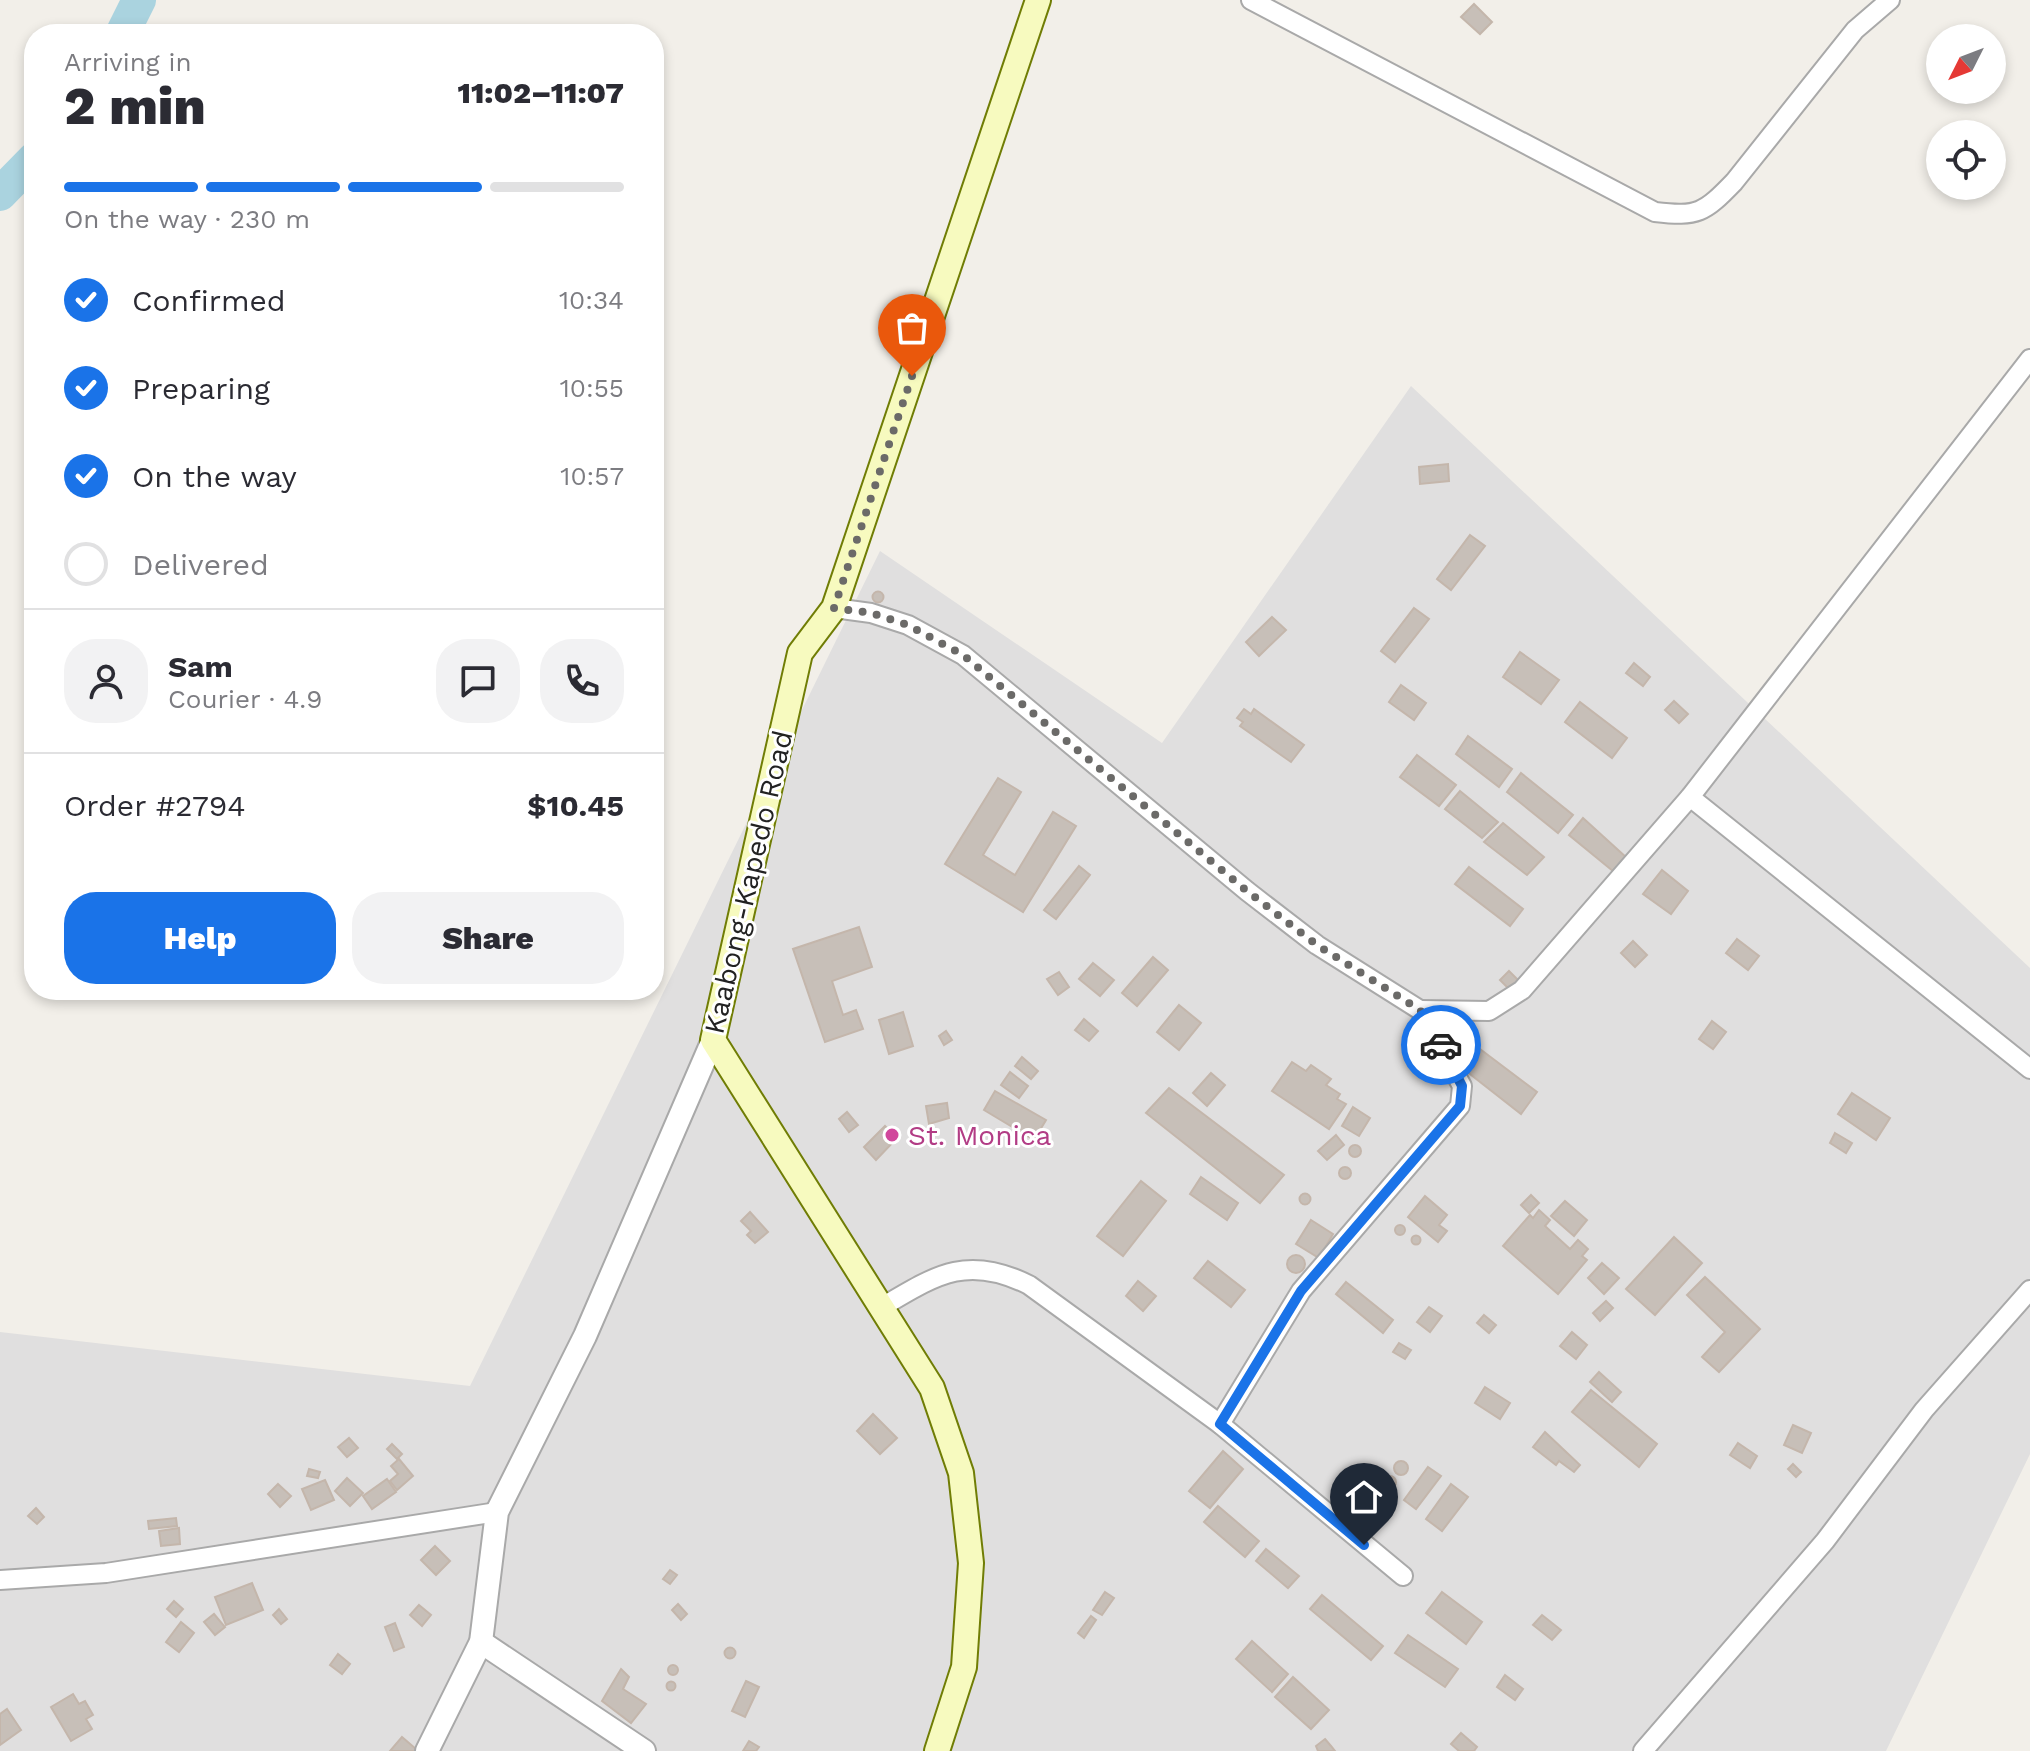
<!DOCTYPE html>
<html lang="en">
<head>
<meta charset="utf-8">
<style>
  :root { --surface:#fff; --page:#f2f2f3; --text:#2b2b33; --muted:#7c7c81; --line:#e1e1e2; --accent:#1a73e8 }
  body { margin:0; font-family:"Work Sans",sans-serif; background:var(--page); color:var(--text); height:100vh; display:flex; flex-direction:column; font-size:30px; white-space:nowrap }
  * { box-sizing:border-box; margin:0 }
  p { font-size:26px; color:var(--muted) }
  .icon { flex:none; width:44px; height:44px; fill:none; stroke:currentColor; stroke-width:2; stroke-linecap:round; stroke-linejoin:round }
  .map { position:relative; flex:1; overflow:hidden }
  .drawer { position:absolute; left:24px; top:24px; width:640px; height:976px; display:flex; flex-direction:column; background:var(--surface); border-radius:32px; box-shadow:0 4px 12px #0003 }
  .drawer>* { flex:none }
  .needle { width:52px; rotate:228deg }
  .tools { position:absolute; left:1926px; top:24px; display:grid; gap:16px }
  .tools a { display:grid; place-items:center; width:80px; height:80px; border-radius:50%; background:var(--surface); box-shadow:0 4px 12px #0003; font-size:40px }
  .pin { position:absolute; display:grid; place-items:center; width:68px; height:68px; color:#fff; margin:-82px -34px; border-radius:50% 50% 50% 0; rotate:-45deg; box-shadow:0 0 8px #0007 }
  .pin .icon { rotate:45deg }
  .courier { position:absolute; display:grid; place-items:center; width:80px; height:80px; margin:-40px; border:6px solid #1a73e8; border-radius:50%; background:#fff; color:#222; box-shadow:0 2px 10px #0007 }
  .head em { font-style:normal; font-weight:800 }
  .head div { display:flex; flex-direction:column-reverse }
  .head { display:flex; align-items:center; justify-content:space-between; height:136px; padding:0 40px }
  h1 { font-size:52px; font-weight:800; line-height:60px }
  .bar { display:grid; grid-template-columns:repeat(4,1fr); gap:12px 8px; align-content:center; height:96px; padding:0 40px }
  .bar i { height:10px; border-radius:6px; background:var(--line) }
  .bar .active { background:var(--accent) }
  .bar p { grid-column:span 4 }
  .line { display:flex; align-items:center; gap:20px; padding:0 40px; border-top:2px solid var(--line) }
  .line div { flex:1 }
  .round { display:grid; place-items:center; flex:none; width:84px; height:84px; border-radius:32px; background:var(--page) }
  ol { padding:0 40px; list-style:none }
  li { display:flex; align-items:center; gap:24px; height:88px }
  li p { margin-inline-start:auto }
  li .icon { padding:8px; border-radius:50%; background:var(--accent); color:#fff; stroke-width:4 }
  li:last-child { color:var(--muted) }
  li i { width:44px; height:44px; border:4px solid var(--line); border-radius:50% }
  .action { display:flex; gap:16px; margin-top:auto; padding:16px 40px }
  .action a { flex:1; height:92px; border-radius:32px; background:var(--accent); color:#fff; font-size:32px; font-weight:800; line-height:92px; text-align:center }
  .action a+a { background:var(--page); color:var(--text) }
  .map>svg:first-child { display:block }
  .residential { fill:#e0dfdf }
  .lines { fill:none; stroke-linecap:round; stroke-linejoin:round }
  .river { stroke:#aad3df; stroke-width:34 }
  .building { fill:#c7bfb8; stroke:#c4b6ab; stroke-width:2 }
  .minor-casing { stroke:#a9a9a9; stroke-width:22 }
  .tertiary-casing { stroke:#a9a9a9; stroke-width:26 }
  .secondary-casing { stroke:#707d05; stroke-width:28 }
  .minor { stroke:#fff; stroke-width:18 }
  .tertiary { stroke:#fff; stroke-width:22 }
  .secondary { stroke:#f7fabf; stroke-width:24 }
  .done { stroke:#6b6a68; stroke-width:8; stroke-dasharray:0 14.4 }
  .route { stroke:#1a73e8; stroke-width:10 }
  .hotel-dot { fill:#d1479c; stroke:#fff; stroke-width:3 }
  .labels { text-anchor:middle; stroke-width:6; stroke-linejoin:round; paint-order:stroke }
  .street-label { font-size:28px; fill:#222; stroke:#fff }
  .hotel-label { font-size:28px; fill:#b23c85; stroke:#fff; text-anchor:start }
</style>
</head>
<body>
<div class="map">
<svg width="2030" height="1751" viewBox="0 0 2030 1751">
  <rect width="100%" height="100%" fill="#f2efe9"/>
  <!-- residential -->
  <path class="residential" d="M1411,386L2030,968V1454L1886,1751H0V1332L470,1386L880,551L1162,743Z"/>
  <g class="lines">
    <!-- river -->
    <g class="river">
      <path d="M122,34L139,0"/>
      <path d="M0,194L34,159"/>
    </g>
  </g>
  <!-- building -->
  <g class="building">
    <path d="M1474,4L1492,22L1480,34L1461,17Z"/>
    <path d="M1448,464L1449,481L1420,484L1419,467Z"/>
    <path d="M1470,535L1485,546L1451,590L1437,579Z"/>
    <circle cx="878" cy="597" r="5.5"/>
    <path d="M1414,608L1429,619L1395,662L1381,651Z"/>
    <path d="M1272,617L1286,630L1259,656L1246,642Z"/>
    <path d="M1520,652L1559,680L1541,704L1503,677Z"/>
    <path d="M1634,663L1650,677L1643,686L1626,673Z"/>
    <path d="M1401,685L1426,703L1414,720L1389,702Z"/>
    <path d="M1674,701L1688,714L1679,723L1665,710Z"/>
    <path d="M1580,702L1627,738L1612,758L1565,722Z"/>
    <path d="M1244,709L1251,714L1254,709L1304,745L1291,762L1240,726L1243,722L1237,718Z"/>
    <path d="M1468,736L1512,769L1499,787L1456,754Z"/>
    <path d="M1417,755L1456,785L1439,806L1400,777Z"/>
    <path d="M1521,773L1573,815L1558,833L1507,792Z"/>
    <path d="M998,778L1021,792L983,855L1015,875L1053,812L1076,826L1023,912L945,864Z"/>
    <path d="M1460,791L1498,822L1482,838L1445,809Z"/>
    <path d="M1583,818L1627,858L1614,872L1569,835Z"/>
    <path d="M1503,823L1544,857L1527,875L1484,842Z"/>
    <path d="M1079,866L1090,875L1056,919L1044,910Z"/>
    <path d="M1469,867L1523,909L1510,926L1455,884Z"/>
    <path d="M1662,870L1688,891L1671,914L1643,894Z"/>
    <path d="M859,927L872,967L832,981L843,1015L856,1010L863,1029L825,1042L793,949Z"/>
    <path d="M1737,939L1759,956L1748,970L1726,953Z"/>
    <path d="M1633,941L1647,955L1635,967L1621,953Z"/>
    <path d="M1153,957L1168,970L1137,1006L1122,993Z"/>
    <path d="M1093,963L1114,980L1100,996L1079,979Z"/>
    <path d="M1509,971L1523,985L1514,994L1500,980Z"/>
    <path d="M1059,972L1069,987L1058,995L1047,979Z"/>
    <path d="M1179,1005L1201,1023L1179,1050L1157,1032Z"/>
    <path d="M903,1012L913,1046L889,1054L879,1020Z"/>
    <path d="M1084,1019L1098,1031L1089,1041L1075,1030Z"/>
    <path d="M1712,1021L1726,1032L1713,1049L1699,1039Z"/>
    <path d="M946,1031L952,1040L944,1045L939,1036Z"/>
    <path d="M1476,1046L1537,1092L1521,1114L1461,1067Z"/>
    <path d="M1022,1057L1038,1071L1031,1079L1015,1066Z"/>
    <path d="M1292,1062L1306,1071L1311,1065L1331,1079L1326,1085L1340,1094L1337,1099L1346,1104L1329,1129L1272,1091Z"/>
    <path d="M1010,1072L1028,1086L1019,1098L1001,1085Z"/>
    <path d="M1211,1073L1225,1085L1207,1106L1193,1093Z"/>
    <path d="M1169,1088L1284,1175L1260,1203L1146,1113Z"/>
    <path d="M995,1091L1046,1120L1034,1140L984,1110Z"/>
    <path d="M1852,1093L1890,1118L1876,1140L1838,1114Z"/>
    <path d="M947,1103L949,1118L929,1124L926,1106Z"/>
    <path d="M1353,1107L1370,1118L1359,1136L1342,1126Z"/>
    <path d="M847,1112L858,1125L849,1132L839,1119Z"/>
    <path d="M885,1126L897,1138L876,1160L864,1147Z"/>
    <path d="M1835,1133L1852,1143L1846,1153L1830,1143Z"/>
    <path d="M1336,1135L1344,1145L1327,1160L1318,1151Z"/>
    <circle cx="1355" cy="1151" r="6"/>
    <circle cx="1345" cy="1173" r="6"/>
    <path d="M1201,1177L1238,1203L1227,1220L1190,1194Z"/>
    <path d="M1141,1181L1166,1201L1123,1256L1097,1236Z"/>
    <circle cx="1305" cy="1199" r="5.5"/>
    <path d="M1531,1195L1539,1203L1529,1213L1521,1205Z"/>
    <path d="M1425,1196L1447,1215L1439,1225L1447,1231L1438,1242L1408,1217Z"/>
    <path d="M1565,1201L1587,1220L1574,1236L1551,1216Z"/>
    <path d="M1539,1210L1550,1220L1545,1226L1570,1249L1578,1240L1588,1249L1582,1256L1587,1260L1558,1294L1503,1246L1530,1215L1533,1218Z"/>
    <path d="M750,1212L768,1232L755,1243L747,1235L751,1231L741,1221Z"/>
    <path d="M1311,1220L1333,1234L1319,1258L1296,1244Z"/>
    <circle cx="1400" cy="1230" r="5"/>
    <circle cx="1416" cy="1240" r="4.5"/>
    <path d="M1674,1237L1702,1263L1655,1315L1626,1289Z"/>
    <circle cx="1296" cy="1264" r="9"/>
    <path d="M1208,1261L1245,1290L1231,1307L1194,1278Z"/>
    <path d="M1602,1263L1619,1278L1604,1294L1588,1278Z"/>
    <path d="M1705,1277L1760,1329L1719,1372L1702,1357L1725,1332L1687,1295Z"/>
    <path d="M1138,1281L1156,1296L1143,1311L1126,1296Z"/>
    <path d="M1346,1282L1393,1320L1383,1333L1336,1294Z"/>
    <path d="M1606,1301L1613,1308L1600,1321L1593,1313Z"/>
    <path d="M1429,1307L1442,1316L1430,1332L1417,1322Z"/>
    <path d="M1484,1315L1496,1325L1489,1333L1477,1323Z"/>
    <path d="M1572,1332L1587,1345L1576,1359L1560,1346Z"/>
    <path d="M1399,1343L1411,1350L1405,1359L1393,1352Z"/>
    <path d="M1599,1372L1621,1392L1612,1402L1590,1382Z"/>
    <path d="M1485,1387L1510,1403L1500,1419L1475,1403Z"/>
    <path d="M1591,1390L1657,1444L1639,1467L1572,1412Z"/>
    <path d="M873,1414L897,1438L880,1454L857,1431Z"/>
    <path d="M1793,1425L1811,1433L1802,1453L1784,1445Z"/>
    <path d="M1545,1432L1580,1465L1574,1472L1559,1461L1556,1465L1533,1447Z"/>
    <path d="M349,1438L358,1448L347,1457L338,1447Z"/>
    <path d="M1738,1443L1757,1456L1750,1468L1730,1455Z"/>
    <path d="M392,1444L402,1454L397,1459L387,1449Z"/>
    <path d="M1223,1451L1243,1469L1210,1508L1189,1491Z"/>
    <path d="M399,1459L413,1476L397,1490L390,1481L398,1474L391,1466Z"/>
    <circle cx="1401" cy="1468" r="7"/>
    <path d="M1793,1464L1801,1472L1796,1477L1788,1469Z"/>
    <path d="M1428,1467L1441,1476L1416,1509L1404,1500Z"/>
    <path d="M309,1469L320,1472L318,1478L307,1476Z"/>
    <circle cx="1390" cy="1482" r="6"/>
    <path d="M347,1478L363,1493L350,1506L335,1491Z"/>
    <path d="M387,1479L396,1492L372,1509L363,1496Z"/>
    <path d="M325,1480L334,1500L311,1510L302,1489Z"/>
    <path d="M278,1484L291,1496L280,1507L268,1494Z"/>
    <path d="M1451,1484L1468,1497L1442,1531L1426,1519Z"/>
    <path d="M1379,1489L1386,1496L1372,1510L1365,1503Z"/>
    <path d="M1218,1506L1259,1541L1245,1557L1204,1522Z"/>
    <path d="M36,1508L44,1517L37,1524L28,1516Z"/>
    <path d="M176,1518L177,1526L149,1529L148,1521Z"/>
    <path d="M179,1528L180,1544L161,1546L159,1531Z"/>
    <path d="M435,1546L450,1561L436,1575L421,1560Z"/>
    <path d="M1266,1549L1299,1576L1288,1588L1256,1561Z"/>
    <path d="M670,1570L677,1575L670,1584L663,1579Z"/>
    <path d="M252,1583L263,1610L226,1625L215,1597Z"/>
    <path d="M1105,1592L1114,1598L1102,1615L1093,1610Z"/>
    <path d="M1442,1592L1482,1622L1466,1644L1426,1613Z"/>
    <path d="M1322,1595L1383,1646L1371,1660L1310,1609Z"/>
    <path d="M174,1601L183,1609L176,1617L167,1609Z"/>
    <path d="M678,1604L687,1614L681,1620L672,1610Z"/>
    <path d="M419,1605L431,1615L422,1626L410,1615Z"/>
    <path d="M279,1609L287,1619L281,1624L273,1615Z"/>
    <path d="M214,1614L225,1627L215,1635L204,1622Z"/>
    <path d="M1542,1615L1561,1630L1552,1640L1533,1625Z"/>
    <path d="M1091,1616L1096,1620L1084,1638L1078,1633Z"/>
    <path d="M181,1622L194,1633L179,1652L166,1642Z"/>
    <path d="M395,1623L404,1647L394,1651L385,1627Z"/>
    <path d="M1408,1635L1458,1669L1445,1687L1395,1653Z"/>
    <path d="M1252,1641L1288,1674L1272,1692L1236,1659Z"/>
    <circle cx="730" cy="1653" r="5.5"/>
    <path d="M338,1654L350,1664L342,1674L330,1665Z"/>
    <circle cx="673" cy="1670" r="5"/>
    <path d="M621,1669L629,1677L623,1689L646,1704L631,1723L602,1701Z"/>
    <path d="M1505,1675L1523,1689L1515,1700L1497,1687Z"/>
    <path d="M1293,1677L1329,1710L1311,1729L1275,1697Z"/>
    <path d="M746,1681L759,1687L745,1717L732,1711Z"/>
    <circle cx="671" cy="1686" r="4.5"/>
    <path d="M73,1694L79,1704L85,1701L93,1715L86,1719L92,1729L71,1741L51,1707Z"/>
    <path d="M7,1709L21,1730L0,1745V1714Z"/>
    <path d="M1461,1733L1477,1747L1474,1751H1459L1451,1744Z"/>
    <path d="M402,1737L416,1749L414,1751H390Z"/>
    <path d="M1325,1739L1331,1746L1335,1751H1318L1316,1746Z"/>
    <path d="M749,1741L759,1747L756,1751H743Z"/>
  </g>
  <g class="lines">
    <!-- minor casing -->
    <g class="minor-casing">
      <g id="minor">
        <path d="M1251,0L1655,212C1698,217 1704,213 1734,182L1855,30L1890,0"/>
        <path d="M834,608L871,613L908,625L963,655L1247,891L1317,945L1420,1010L1462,1086L1460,1106L1301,1291L1220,1424"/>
        <path d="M1690,797L2030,1069"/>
        <path d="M1420,1010L1489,1011L1522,990L1690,797L2030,359"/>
        <path d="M882,1307C936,1275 967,1254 1029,1285L1220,1424L1403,1576"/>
        <path d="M0,1580L106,1573L497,1512"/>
        <path d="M1643,1751L1825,1541L1924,1410L2030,1290"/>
      </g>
    </g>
    <!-- tertiary casing -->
    <g class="tertiary-casing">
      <g id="tertiary">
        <path d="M481,1642L644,1751"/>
        <path d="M427,1751L481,1642L497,1512L585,1336L713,1040"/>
      </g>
    </g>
    <!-- secondary casing -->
    <g class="secondary-casing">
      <path id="secondary" d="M937,1751L964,1667L971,1563L961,1473L932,1388L713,1040L800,653L834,608L1038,0"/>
    </g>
    <!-- minor -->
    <use href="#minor" class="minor"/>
    <!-- tertiary -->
    <use href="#tertiary" class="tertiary"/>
    <!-- secondary -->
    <use href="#secondary" class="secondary"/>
  </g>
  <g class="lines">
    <!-- done -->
    <path class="done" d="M912,376L834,608L871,613L908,625L963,655L1247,891L1317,945L1420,1010L1441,1045"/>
    <!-- route -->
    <path class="route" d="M1364,1545L1220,1424L1301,1291L1460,1106L1462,1086L1441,1045"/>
  </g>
  <!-- markers -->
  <circle class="hotel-dot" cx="892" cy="1135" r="8"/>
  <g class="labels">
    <!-- street labels -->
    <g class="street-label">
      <text transform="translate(748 882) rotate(-77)" y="10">Kaabong-Kapedo Road</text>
    </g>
    <!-- hotel labels -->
    <g class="hotel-label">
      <text x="908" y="1145">St. Monica</text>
    </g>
  </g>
</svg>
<div class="tools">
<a><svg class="needle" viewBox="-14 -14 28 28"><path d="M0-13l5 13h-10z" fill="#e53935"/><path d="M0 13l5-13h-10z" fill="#7c7c81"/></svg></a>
<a><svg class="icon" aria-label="locate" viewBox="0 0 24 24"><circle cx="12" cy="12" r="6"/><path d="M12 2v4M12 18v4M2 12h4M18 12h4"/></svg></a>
</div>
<div class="pin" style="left:912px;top:376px;background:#ea580c"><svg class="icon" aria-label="bag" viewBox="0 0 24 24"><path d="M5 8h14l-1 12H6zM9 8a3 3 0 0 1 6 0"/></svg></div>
<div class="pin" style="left:1364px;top:1545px;background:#1f2937"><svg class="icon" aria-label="home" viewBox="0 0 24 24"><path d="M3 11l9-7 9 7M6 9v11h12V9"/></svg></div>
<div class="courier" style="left:1441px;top:1045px"><svg class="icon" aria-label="car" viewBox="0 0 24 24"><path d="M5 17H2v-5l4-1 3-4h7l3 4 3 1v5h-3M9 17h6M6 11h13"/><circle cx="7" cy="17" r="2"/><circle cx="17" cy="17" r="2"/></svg></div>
<section class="drawer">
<div class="head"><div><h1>2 min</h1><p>Arriving in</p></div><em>11:02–11:07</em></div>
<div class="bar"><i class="active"></i><i class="active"></i><i class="active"></i><i></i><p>On the way · 230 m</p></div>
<ol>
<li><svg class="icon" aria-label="check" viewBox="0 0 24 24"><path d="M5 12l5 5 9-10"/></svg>Confirmed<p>10:34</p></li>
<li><svg class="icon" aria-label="check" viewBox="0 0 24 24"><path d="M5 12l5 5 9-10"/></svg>Preparing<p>10:55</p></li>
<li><svg class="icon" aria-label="check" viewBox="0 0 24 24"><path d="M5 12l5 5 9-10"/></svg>On the way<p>10:57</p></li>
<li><i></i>Delivered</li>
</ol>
<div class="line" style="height:144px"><a class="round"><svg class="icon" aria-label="person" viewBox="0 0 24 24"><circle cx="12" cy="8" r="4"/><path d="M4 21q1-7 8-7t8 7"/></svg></a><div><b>Sam</b><p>Courier · 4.9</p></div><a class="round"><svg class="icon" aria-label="chat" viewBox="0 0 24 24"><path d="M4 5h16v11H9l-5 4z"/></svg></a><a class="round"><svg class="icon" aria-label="phone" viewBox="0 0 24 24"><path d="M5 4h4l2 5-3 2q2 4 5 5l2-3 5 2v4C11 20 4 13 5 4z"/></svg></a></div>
<div class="line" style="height:104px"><div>Order #2794</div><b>$10.45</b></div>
<div class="action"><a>Help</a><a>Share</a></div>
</section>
</div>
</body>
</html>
